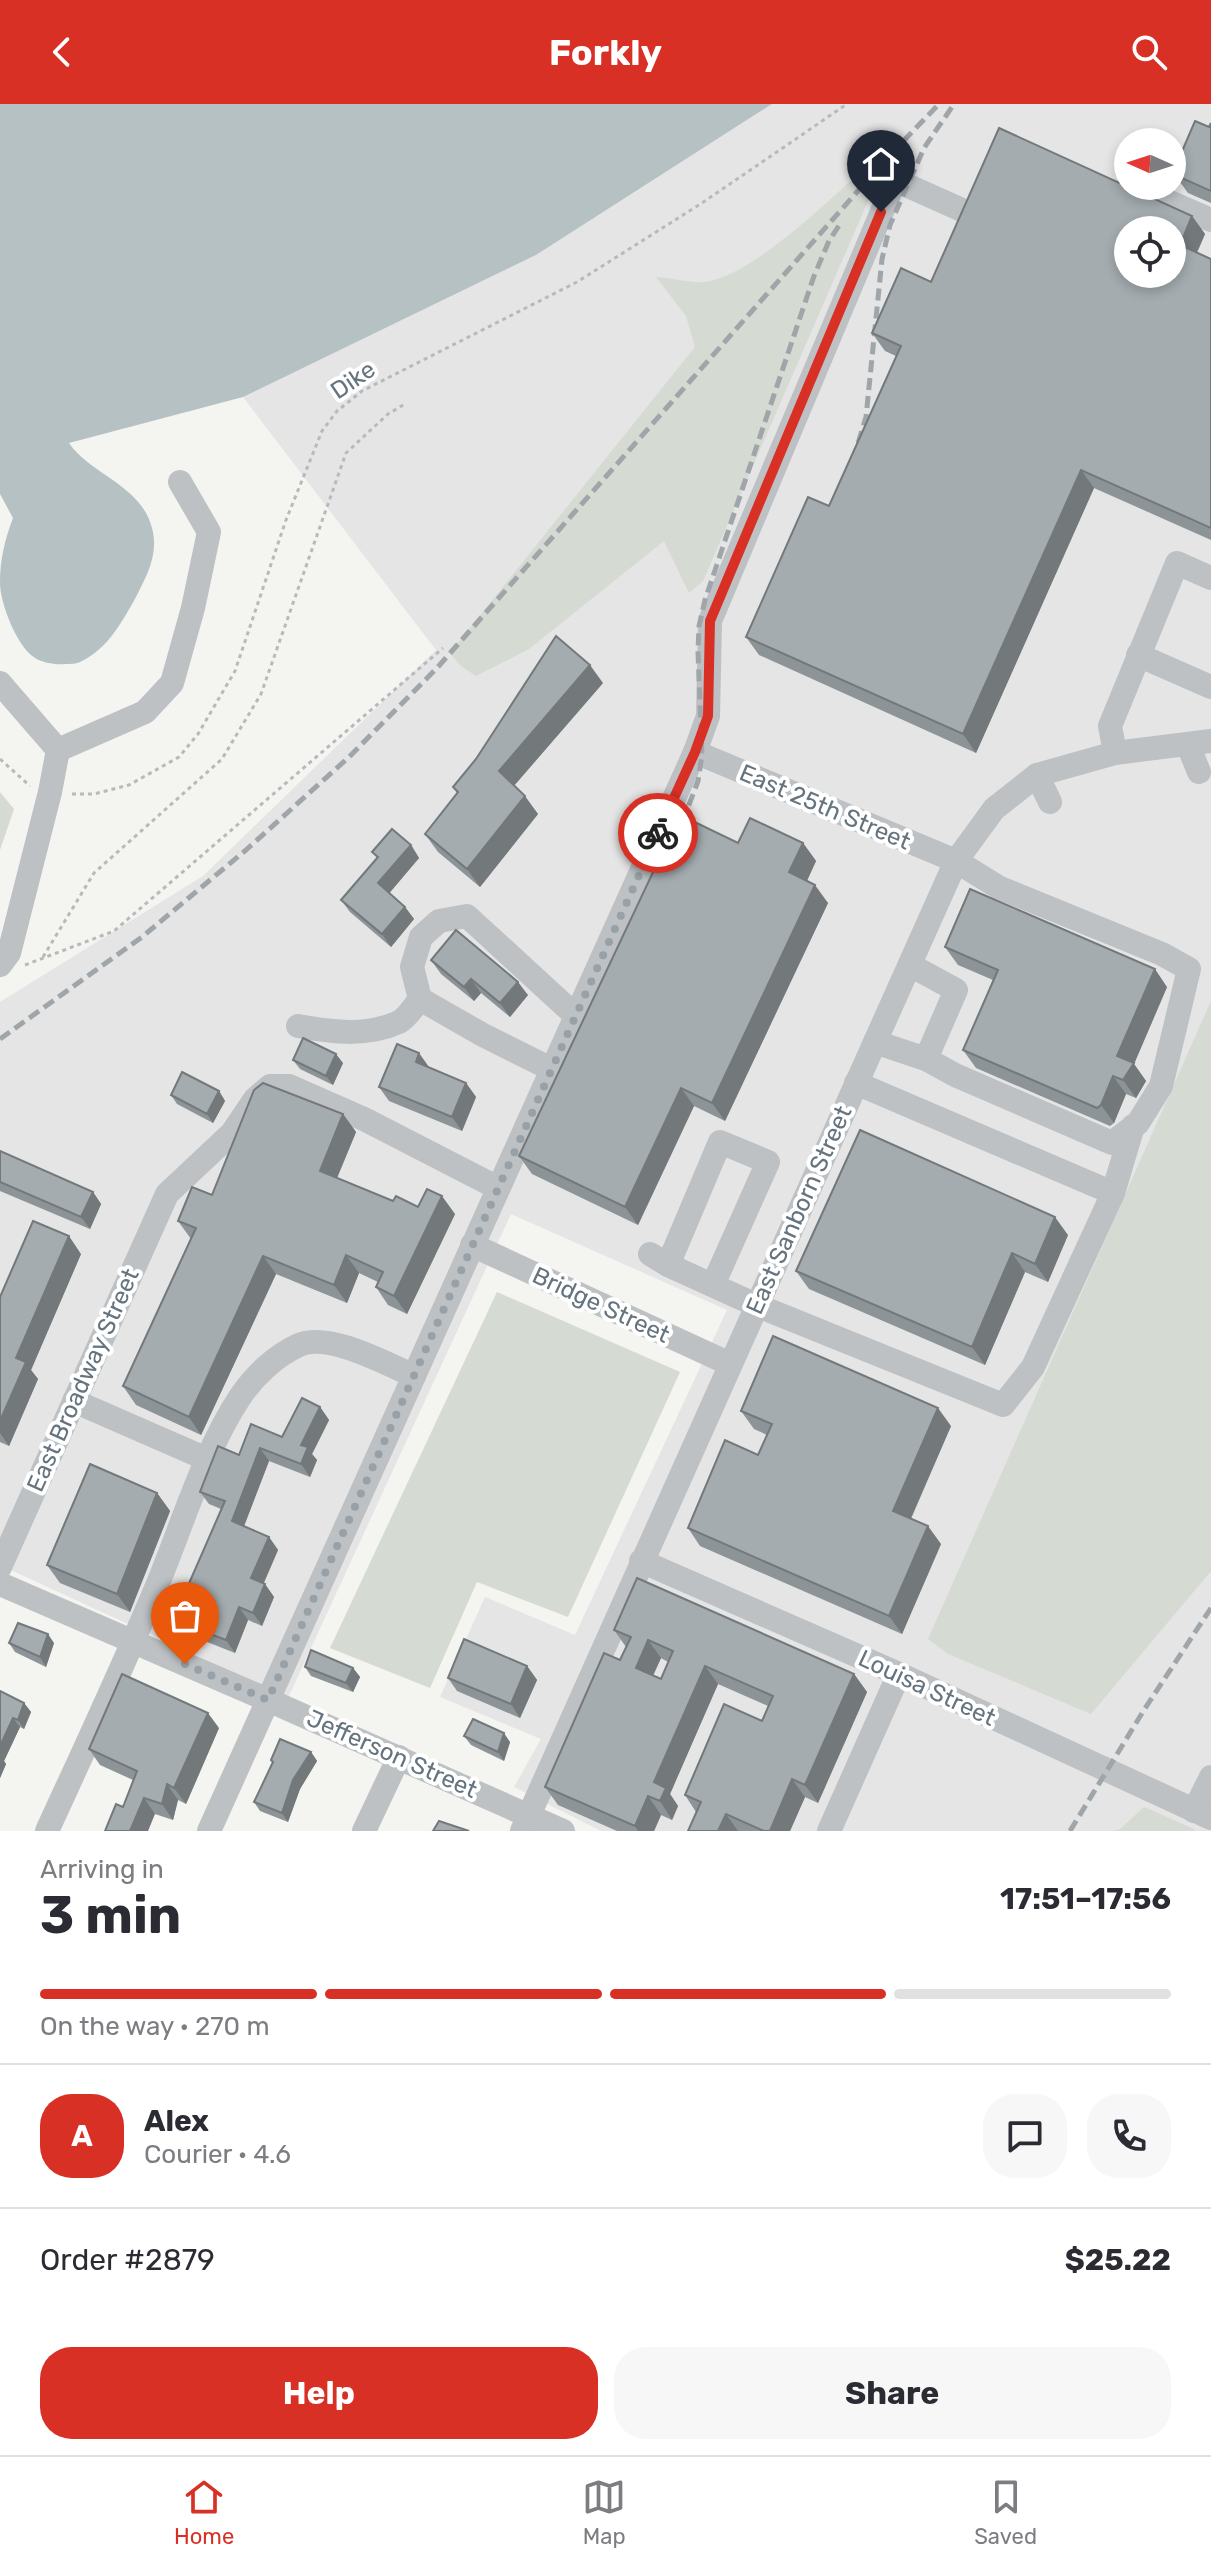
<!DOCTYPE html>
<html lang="en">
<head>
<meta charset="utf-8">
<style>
  :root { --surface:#fff; --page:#f7f7f7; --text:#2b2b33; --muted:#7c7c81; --line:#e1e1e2; --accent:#d93025 }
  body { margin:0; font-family:Rubik,sans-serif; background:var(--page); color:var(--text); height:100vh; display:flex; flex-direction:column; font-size:30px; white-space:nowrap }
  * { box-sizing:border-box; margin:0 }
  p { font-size:26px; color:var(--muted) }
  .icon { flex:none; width:44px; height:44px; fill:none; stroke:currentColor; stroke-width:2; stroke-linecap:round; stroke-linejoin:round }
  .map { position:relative; height:1727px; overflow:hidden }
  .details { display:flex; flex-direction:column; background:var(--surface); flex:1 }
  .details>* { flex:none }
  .needle { width:52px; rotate:273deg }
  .buttons { position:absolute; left:1114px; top:24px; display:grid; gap:16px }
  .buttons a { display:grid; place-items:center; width:72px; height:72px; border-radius:50%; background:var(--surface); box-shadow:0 4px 12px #0003; font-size:40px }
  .pin { position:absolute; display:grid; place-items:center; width:68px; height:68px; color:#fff; margin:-82px -34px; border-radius:50% 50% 50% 0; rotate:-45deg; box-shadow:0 0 8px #0007 }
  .pin .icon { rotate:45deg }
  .courier { position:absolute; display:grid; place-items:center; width:80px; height:80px; margin:-40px; border:6px solid #d93025; border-radius:50%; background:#fff; color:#222; box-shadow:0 2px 10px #0007 }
  .summary em { font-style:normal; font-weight:700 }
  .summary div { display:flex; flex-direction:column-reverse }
  .summary { display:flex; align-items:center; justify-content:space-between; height:136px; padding:0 40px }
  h1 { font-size:52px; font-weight:700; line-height:60px }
  .bar { display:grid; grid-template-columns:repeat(4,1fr); gap:12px 8px; align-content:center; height:96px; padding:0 40px }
  .bar i { height:10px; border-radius:6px; background:var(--line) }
  .bar .current { background:var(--accent) }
  .bar p { grid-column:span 4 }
  .line { display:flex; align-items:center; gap:20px; padding:0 40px; border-top:2px solid var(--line) }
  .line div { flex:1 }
  .round { display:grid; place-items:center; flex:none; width:84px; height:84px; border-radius:32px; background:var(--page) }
  .primary-button { display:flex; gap:16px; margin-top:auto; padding:16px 40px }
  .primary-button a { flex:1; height:92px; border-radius:32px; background:var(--accent); color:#fff; font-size:32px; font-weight:700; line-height:92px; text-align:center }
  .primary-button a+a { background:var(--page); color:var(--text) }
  header { display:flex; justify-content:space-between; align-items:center; height:104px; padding:0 40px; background:var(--accent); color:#fff; font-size:36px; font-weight:700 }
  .tab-bar { display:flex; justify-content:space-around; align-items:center; height:112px; border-top:2px solid var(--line); background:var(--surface); font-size:22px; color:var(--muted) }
  .tab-bar a { display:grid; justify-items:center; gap:4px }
  .tab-bar .current { color:var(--accent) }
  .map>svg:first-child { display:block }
  .built { fill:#e4e5e4; fill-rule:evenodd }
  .green { fill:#d5dad2 }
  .water { fill:#b6c1c4 }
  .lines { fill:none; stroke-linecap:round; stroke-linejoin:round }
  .path { stroke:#b7babc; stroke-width:3; stroke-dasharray:4 4; stroke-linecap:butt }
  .minor { stroke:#bdc1c4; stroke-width:24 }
  .rail { stroke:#9fa5a9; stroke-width:5; stroke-dasharray:12 6; stroke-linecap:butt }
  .wall { fill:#8d9497; fill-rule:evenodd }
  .shaded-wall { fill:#73787b }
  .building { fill:#a4acb0; stroke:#73787b; stroke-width:2; fill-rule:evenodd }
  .done { stroke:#97a1a7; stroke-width:8; stroke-dasharray:0 14.4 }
  .route { stroke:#d93025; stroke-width:10 }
  .labels { text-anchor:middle; stroke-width:8; stroke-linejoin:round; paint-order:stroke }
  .street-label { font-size:24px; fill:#65747f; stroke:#fff }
</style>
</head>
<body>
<header><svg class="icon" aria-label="back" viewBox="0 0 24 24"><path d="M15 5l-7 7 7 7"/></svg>Forkly<svg class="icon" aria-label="search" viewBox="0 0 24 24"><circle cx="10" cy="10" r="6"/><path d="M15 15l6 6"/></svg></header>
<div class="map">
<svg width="1211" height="1727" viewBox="0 0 1211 1727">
  <rect width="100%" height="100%" fill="#f4f4f0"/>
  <!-- built -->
  <path class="built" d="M772,0H1211V1727H601L514,1683L541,1635L440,1593L485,1493L575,1531L727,1206L511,1110L288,1594L0,1461V898L203,772L436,546L243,293L536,151ZM1128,38H1172V82H1128ZM1128,126H1172V170H1128Z"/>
  <!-- green -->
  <g class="green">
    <path d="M895,35L703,477L689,489L664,437L529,545L476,572L461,562L450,549L695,243L686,212L656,173C672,174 690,179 705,178C759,171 853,73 895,35Z"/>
    <path d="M0,688L14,705L0,746Z"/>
    <path d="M1211,897V1467L1091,1610L948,1550L928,1535Z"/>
    <path d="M497,1188L680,1268L568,1513L477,1478L430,1584L330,1544Z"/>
    <path d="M1144,1703L1194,1725L1195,1727H1112L1120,1725Z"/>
  </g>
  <!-- water -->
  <path class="water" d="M0,0H772L536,151L243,293L69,339C91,371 141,381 152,424C159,450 147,471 136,493C122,518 108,544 82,557C77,560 71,560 65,560C56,561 43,559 35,554C17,543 0,499 0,479C0,455 5,435 13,414L0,390Z"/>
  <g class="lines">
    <!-- path -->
    <g class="path">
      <path d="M0,655L30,682"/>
      <path d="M72,690H94L129,681L179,653L198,630L235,567L286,416L322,327L337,307L362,287L577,178L702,99L847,0"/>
      <path d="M43,853L94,769L222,655L261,590L346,349L388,310L405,300"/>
      <path d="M25,861L114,827L443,544"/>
    </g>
    <!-- minor -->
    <g class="minor">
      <path d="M1165,96L1211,116"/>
      <path d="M1138,551L1211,583"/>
      <path d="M0,579L58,646L50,688L9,849L0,861"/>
      <path d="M1188,641L1199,668"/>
      <path d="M58,646L145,608L172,579L193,504L209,428L180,378"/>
      <path d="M695,648L956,757L998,783L1162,850L1189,865L1161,982L1138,1019L1112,1039L955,971L926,955L875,938"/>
      <path d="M1115,649L1110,622L1177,459L1211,474"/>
      <path d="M1037,671L1050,698"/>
      <path d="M910,861L956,886L926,955"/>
      <path d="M298,922C331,928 367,933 399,918C407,914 414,902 420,895"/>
      <path d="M551,965L483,931L420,895L412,863L421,833L439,817L467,812L576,912"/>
      <path d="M856,979L1113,1089"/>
      <path d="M472,1141L730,1260"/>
      <path d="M650,1150L668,1161L756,1201L1003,1301L1033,1263L1113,1089L1133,1022"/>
      <path d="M668,1161L720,1038L768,1058L713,1181"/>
      <path d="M74,1297L209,1356"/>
      <path d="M641,1457L899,1570L1211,1714"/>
      <path d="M0,1463L167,1090L232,1029L255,995L270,982H289L364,1015L498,1084"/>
      <path d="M0,1480L268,1596L563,1727"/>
      <path d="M1194,1707L1211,1673"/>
      <path d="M47,1727C85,1644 124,1561 159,1477C183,1418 205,1346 240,1293C254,1272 275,1252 299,1241C328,1228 385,1259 414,1272"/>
      <path d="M209,1727L695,648L708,612L710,517L894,79L906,81L962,106"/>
      <path d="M364,1727L399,1653"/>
      <path d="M522,1727L956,757L994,705L1037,671L1115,649L1211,637"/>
      <path d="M829,1727L899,1570"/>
    </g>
    <!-- rail -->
    <g class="rail">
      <path d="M853,356L866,313L882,155L890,121L924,44L954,0"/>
      <path d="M676,735L698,677L702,651L698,548L699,522L705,496L814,172L829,137L840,120"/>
      <path d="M0,935L142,833L246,746L349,653L437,564L886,55L939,0"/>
      <path d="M1070,1727L1144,1606L1211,1504"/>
    </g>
  </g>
  <!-- wall -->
  <g class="wall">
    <path d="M1211,19V99L1188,89L1175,71L1179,62L1177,59L1209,23Z"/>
    <path d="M1192,112L1205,130L1197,149L1211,155V436L1094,384L976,649L759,551L746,533L829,402L896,252L885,247L872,229L931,178Z"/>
    <path d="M603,579L514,682L538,710L480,783L438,748L425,730L457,689L453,683Z"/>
    <path d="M738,739H803L816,757L807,777L828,799L725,1017L694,1002L638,1121L532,1070L519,1052Z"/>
    <path d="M411,741L419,754L389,789L405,803L414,815L391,843L350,808L341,796L377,754L372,748Z"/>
    <path d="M945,843L1167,883L1134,960L1146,977L1136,994L1126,990L1114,1019L1110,1022L976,964L963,946L993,876L958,861Z"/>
    <path d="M431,856L528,891L510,913L481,889L474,897L441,870Z"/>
    <path d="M293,956L343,959L333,981L300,965Z"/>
    <path d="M429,963L466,979L476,993L462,1027L389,997L379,983Z"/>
    <path d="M219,987L225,997L213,1019L177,1000L171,991Z"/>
    <path d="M343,1010L356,1028L337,1074L393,1097L455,1110L407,1210L388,1201L376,1183L378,1178L359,1169L347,1199L276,1170L201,1331L136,1301L123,1282L191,1135L178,1117L212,1091Z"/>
    <path d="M0,1047L93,1088L101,1100L90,1125L0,1087Z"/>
    <path d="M1068,1131L1048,1178L1025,1168L985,1261L809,1185L796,1167Z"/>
    <path d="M81,1150L31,1266L38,1275L9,1342L0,1338V1193Z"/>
    <path d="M320,1303L329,1316L312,1350L317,1356L310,1373L269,1357L244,1422L269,1433L278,1446L264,1479L274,1493L262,1522L248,1516L235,1549L182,1528L173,1516L221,1405L209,1400L200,1388L239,1351L282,1333Z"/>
    <path d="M741,1307L951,1322L911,1415L941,1440L902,1530L700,1442L688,1424L758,1351L767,1331L754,1325Z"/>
    <path d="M157,1389L170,1407L130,1508L60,1479L47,1461Z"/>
    <path d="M614,1526L854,1570L867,1588L818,1699L805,1693L790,1727H688L696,1708L685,1691L762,1617L768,1602L718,1580L670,1690L678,1702L672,1716L661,1711L654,1727H617L558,1701L545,1683L620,1556L626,1543ZM661,1554L668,1558L661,1575L653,1572Z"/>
    <path d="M9,1539H54L46,1563L15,1548Z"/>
    <path d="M527,1562L537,1576L520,1614L457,1587L448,1574Z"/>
    <path d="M305,1563L353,1564L360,1573L353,1588L311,1572Z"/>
    <path d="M0,1587L24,1599L31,1608L24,1625L20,1623L4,1657L6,1660L0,1674Z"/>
    <path d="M219,1624L186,1700L178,1696L173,1716L155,1710L123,1703L133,1676L100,1661L89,1645Z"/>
    <path d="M464,1632L510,1638L504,1657L471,1641Z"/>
    <path d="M311,1648L317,1657L300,1685L288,1718L260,1707L254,1698L273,1659L271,1656Z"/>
  </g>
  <!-- shaded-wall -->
  <g class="shaded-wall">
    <path d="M1192,112L1205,130L1192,159L1180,141Z"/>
    <path d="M1081,366L1094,384L976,649L963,630Z"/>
    <path d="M590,561L603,579L511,685L499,667Z"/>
    <path d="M525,692L538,710L480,783L467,765Z"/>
    <path d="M803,739L816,757L802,787L789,768Z"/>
    <path d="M411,741L419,754L387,792L378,779Z"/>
    <path d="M815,781L828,799L725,1017L712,999Z"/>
    <path d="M405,803L414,815L391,843L382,830Z"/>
    <path d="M1155,865L1167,883L1134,960L1146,977L1136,994L1123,976L1117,952Z"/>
    <path d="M471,875L481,889L474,897L464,883Z"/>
    <path d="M518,878L528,891L510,913L500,899Z"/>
    <path d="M419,949L429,963L416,958Z"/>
    <path d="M336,950L343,959L333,981L326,972Z"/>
    <path d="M1113,972L1126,990L1114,1019L1101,1001Z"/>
    <path d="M466,979L476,993L462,1027L452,1013Z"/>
    <path d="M681,984L694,1002L638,1121L625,1103Z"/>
    <path d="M219,987L225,997L213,1019L207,1010Z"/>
    <path d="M343,1010L356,1028L332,1086L320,1067Z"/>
    <path d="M93,1088L101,1100L90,1125L81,1113Z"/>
    <path d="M442,1092L455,1110L407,1210L394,1192Z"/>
    <path d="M1055,1113L1068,1131L1048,1178L1035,1160Z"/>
    <path d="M69,1132L81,1150L31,1266L38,1275L9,1342L0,1329V1317L16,1254Z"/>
    <path d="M1012,1149L1025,1168L985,1261L972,1243Z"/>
    <path d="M346,1151L359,1169L347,1199L334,1181Z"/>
    <path d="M263,1152L276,1170L201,1331L189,1313Z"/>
    <path d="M320,1303L329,1316L312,1350L317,1356L310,1373L301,1360V1341Z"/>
    <path d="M938,1304L951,1322L906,1425L893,1407Z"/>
    <path d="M260,1344L269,1357L241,1430L232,1417Z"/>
    <path d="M157,1389L170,1407L130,1508L117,1490Z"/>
    <path d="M928,1422L941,1440L902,1530L889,1512Z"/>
    <path d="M269,1433L278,1446L260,1487L251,1474Z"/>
    <path d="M265,1480L274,1493L262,1522L253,1509Z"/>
    <path d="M239,1503L248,1516L235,1549L226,1536Z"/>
    <path d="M48,1530L54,1539L46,1563L40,1553Z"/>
    <path d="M648,1536L661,1554L648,1582L636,1564Z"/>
    <path d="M527,1562L537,1576L520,1614L511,1600Z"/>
    <path d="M705,1562L718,1580L670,1690L678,1702L672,1716L660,1697L654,1678Z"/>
    <path d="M353,1564L360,1573L353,1588L346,1579Z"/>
    <path d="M854,1570L867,1588L818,1699L805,1681Z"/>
    <path d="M24,1599L31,1608L24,1625L18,1616Z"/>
    <path d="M208,1609L219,1624L186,1700L174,1684Z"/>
    <path d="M13,1614L20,1623L4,1657L6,1660L0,1674V1642Z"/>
    <path d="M504,1629L510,1638L504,1657L498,1648Z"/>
    <path d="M311,1648L317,1657L300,1685L288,1718L282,1709L293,1676Z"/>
    <path d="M792,1675L805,1693L790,1727H770Z"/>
    <path d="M167,1680L178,1696L173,1716L162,1700Z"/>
    <path d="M648,1692L661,1711L654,1727H638L635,1722Z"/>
    <path d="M144,1694L155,1710L148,1727H130Z"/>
    <path d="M726,1710L738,1727H718Z"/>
  </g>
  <!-- building -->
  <g class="building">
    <path d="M1195,17L1209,23L1211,19V87L1175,71L1180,60L1177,59Z"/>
    <path d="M999,24L1192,112L1180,141L1211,155V424L1081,366L963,630L746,533L808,393L829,402L901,242L872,229L901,164L931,178ZM1128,126H1172V170H1128Z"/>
    <path d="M556,532L590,561L499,667L525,692L467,765L425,730L458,688L453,683L476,655Z"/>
    <path d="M680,711L738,739L750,714L803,739L789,768L815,781L712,999L681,984L625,1103L519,1052Z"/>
    <path d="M392,725L411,741L378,779L405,803L382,830L341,796L378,753L372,748Z"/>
    <path d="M970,785L1155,865L1117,952L1134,959L1123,976L1113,972L1101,1001L1097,1004L963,946L998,866L945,843Z"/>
    <path d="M456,826L518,878L500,899L471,875L464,883L431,856Z"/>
    <path d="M303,934L336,950L326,972L293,956Z"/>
    <path d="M397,940L419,949L416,958L466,979L452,1013L379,983Z"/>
    <path d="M182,968L219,987L207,1010L171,991Z"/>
    <path d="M263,979L343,1010L320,1067L393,1097L396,1092L418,1103L427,1085L442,1092L394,1192L376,1183L383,1168L346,1151L334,1181L263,1152L189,1313L123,1282L196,1124L178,1117L192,1083L212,1091L254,986Z"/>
    <path d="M860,1026L1055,1113L1035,1160L1012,1149L972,1243L796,1167Z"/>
    <path d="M0,1047L93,1088L81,1113L0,1078Z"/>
    <path d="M33,1117L69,1132L16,1254L26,1258L0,1317V1193Z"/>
    <path d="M773,1232L938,1304L893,1407L928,1422L889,1512L688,1424L725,1336L758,1351L772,1320L741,1307Z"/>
    <path d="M302,1294L320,1303L301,1341L308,1343L301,1360L260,1344L232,1417L269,1433L251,1474L265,1480L253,1509L239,1503L226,1536L173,1516L225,1397L200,1388L218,1342L239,1351L251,1320L282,1333Z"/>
    <path d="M90,1360L157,1389L117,1490L47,1461Z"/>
    <path d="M637,1474L854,1570L805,1681L792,1675L770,1727H764L726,1710L718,1727H688L701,1698L685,1691L724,1600L762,1617L773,1592L705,1562L654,1678L666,1684L660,1697L648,1692L635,1722L545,1683L604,1549L620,1556L631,1533L614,1526ZM648,1536L673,1547L661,1575L636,1564Z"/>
    <path d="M18,1519L48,1530L40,1553L9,1539Z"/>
    <path d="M464,1535L527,1562L511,1600L448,1574Z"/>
    <path d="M311,1546L353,1564L346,1579L305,1563Z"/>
    <path d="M122,1570L208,1609L174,1684L167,1680L162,1700L144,1694L130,1727H105L116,1700L123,1703L137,1667L89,1645Z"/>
    <path d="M0,1587L24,1599L18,1616L13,1614L0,1642Z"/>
    <path d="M473,1615L504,1629L498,1648L464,1632Z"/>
    <path d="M280,1635L311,1648L293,1676L282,1709L254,1698L273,1658L271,1656Z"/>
    <path d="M439,1717L469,1727H433Z"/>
  </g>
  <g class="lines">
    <!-- done -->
    <path class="done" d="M185,1560L268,1596L658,729"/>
    <!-- route -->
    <path class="route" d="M658,729L695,648L708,612L710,517L881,108"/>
  </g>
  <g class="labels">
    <!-- street labels -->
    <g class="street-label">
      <text transform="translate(353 276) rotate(-34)" y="8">Dike</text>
      <text transform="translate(825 703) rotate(23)" y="8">East 25th Street</text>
      <text transform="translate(799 1106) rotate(-66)" y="8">East Sanborn Street</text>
      <text transform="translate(601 1201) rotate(25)" y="8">Bridge Street</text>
      <text transform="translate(83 1276) rotate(-66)" y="8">East Broadway Street</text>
      <text transform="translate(927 1584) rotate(25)" y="8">Louisa Street</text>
      <text transform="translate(392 1650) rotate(24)" y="8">Jefferson Street</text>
    </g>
  </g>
</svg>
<div class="buttons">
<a><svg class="needle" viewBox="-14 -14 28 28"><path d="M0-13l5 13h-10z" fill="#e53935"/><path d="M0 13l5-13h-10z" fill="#7c7c81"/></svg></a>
<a><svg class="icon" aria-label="locate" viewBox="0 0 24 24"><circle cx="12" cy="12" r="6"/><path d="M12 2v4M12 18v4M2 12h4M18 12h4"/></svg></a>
</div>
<div class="pin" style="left:185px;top:1560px;background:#ea580c"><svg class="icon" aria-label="bag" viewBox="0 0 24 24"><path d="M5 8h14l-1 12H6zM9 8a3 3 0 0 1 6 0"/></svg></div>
<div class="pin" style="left:881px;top:108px;background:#1f2937"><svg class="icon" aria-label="home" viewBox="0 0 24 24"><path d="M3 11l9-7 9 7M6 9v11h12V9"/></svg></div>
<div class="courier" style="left:658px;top:729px"><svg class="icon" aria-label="bike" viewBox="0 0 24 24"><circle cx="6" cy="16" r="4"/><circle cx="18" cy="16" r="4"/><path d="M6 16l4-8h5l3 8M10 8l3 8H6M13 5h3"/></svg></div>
</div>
<section class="details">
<div class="summary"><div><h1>3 min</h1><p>Arriving in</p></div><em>17:51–17:56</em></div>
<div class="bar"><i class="current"></i><i class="current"></i><i class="current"></i><i></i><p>On the way · 270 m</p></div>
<div class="line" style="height:144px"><b class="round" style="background:var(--accent);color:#fff">A</b><div><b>Alex</b><p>Courier · 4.6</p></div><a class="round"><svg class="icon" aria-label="chat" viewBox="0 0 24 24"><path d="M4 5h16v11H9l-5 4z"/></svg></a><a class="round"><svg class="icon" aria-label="phone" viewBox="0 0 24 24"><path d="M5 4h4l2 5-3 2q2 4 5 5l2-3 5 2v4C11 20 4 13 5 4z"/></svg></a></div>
<div class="line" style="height:104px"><div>Order #2879</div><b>$25.22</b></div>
<div class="primary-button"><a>Help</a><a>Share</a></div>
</section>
<nav class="tab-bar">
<a class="current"><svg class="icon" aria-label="home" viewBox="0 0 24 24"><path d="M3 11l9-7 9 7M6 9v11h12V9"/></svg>Home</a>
<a><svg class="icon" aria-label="map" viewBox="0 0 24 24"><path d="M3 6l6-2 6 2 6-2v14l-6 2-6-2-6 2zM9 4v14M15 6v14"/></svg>Map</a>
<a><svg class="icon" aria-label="saved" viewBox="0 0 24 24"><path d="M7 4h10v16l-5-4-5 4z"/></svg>Saved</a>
</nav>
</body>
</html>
